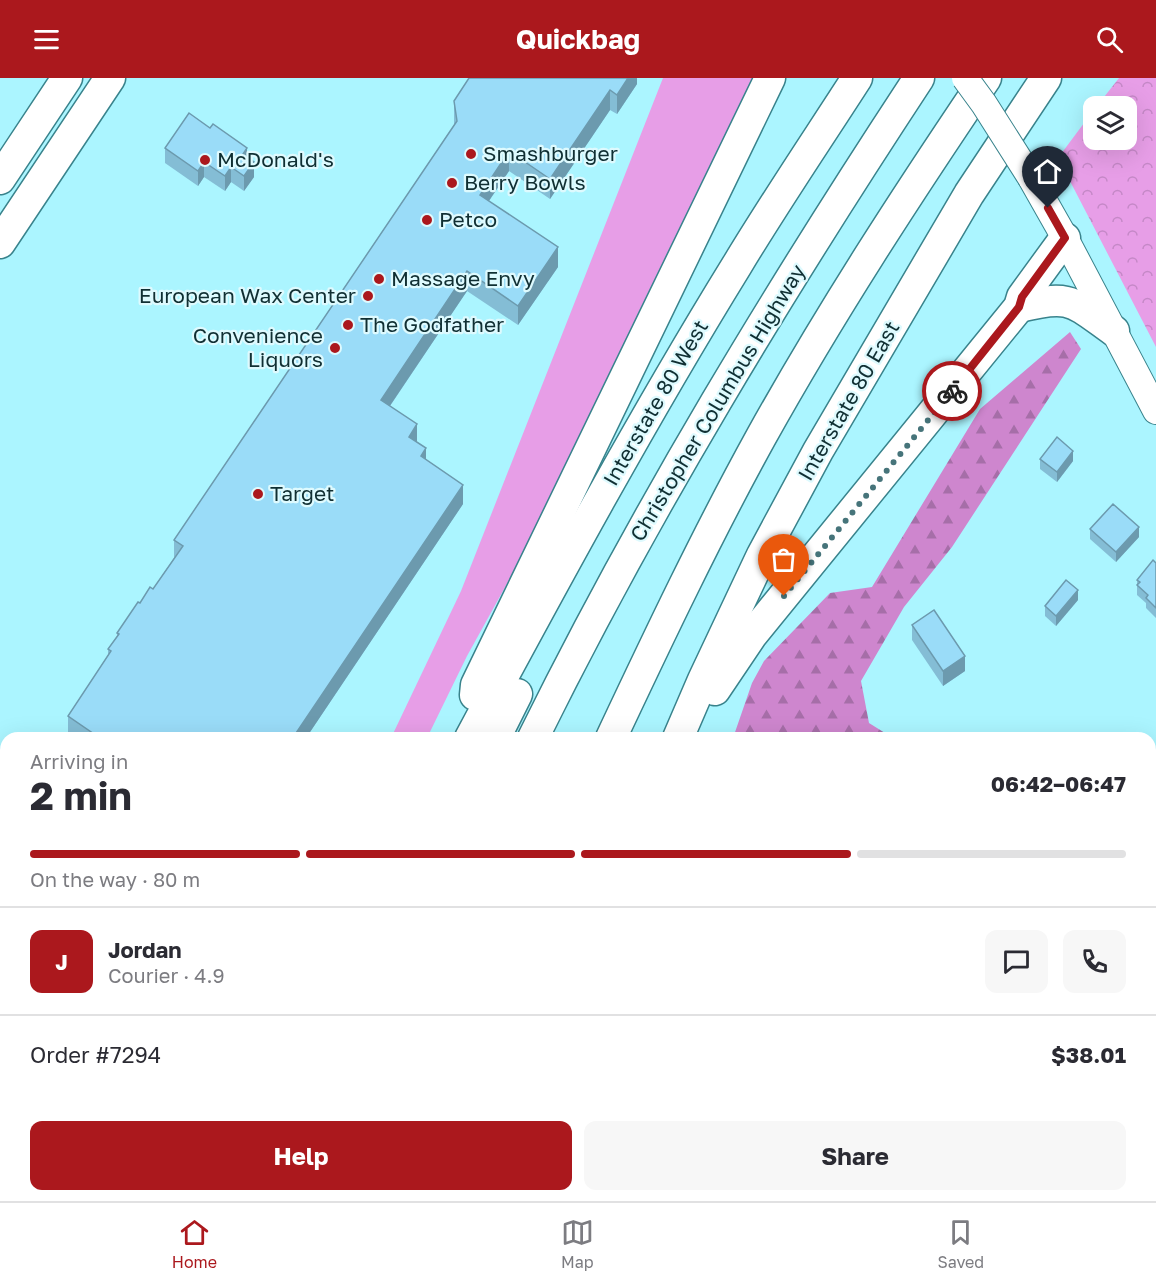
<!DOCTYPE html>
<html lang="en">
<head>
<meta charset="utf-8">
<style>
  :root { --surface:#fff; --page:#f7f7f7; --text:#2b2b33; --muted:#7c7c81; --line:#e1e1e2; --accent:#ab181d }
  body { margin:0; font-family:"Golos Text",sans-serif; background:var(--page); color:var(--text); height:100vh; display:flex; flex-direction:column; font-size:22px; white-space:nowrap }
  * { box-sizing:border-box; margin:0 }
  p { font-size:20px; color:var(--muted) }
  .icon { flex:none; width:33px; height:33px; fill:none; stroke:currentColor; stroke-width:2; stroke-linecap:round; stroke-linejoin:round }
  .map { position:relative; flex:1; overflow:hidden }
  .details { position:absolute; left:0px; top:654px; width:1156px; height:470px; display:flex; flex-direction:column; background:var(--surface); border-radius:18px 18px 0 0; box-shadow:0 6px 24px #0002 }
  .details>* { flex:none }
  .tools { position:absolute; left:1083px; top:18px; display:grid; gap:12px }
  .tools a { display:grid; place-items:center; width:54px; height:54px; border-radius:12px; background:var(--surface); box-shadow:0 6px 24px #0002; font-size:30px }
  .pin { position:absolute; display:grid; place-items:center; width:51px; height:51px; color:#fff; margin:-62px -26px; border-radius:50% 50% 50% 0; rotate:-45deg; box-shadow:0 0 6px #0007 }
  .pin .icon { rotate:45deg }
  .courier { position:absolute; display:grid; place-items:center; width:60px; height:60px; margin:-30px; border:4px solid #ab181d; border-radius:50%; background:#fff; color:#222; box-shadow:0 2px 8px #0007 }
  .overview em { font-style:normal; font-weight:700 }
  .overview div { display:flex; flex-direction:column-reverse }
  .overview { display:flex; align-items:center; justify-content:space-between; height:102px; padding:0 30px }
  h1 { font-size:39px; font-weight:700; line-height:45px }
  .bar { display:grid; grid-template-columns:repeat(4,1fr); gap:9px 6px; align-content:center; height:72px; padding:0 30px }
  .bar i { height:8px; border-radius:4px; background:var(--line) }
  .bar .current { background:var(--accent) }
  .bar p { grid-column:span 4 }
  .line { display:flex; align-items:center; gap:15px; padding:0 30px; border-top:2px solid var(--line) }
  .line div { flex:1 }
  .round { display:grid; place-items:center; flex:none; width:63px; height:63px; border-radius:12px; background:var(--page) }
  .cta { display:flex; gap:12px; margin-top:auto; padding:12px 30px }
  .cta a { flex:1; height:69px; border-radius:12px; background:var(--accent); color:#fff; font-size:24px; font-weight:700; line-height:69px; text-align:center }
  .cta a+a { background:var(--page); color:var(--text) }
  header { display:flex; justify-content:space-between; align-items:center; height:78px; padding:0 30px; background:var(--accent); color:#fff; font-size:27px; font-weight:700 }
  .tabs { display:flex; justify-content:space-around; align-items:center; height:84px; border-top:2px solid var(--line); background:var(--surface); font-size:16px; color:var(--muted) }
  .tabs a { display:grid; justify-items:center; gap:3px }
  .tabs .current { color:var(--accent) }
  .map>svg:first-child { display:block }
  .green { fill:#e79ee7 }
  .forest { fill:url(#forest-firs) }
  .park { fill:url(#park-crowns) }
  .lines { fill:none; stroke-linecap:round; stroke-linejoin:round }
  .minor-casing { stroke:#39838c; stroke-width:24 }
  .major-casing { stroke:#39838c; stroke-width:28 }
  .highway-casing { stroke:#39838c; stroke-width:33 }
  .minor { stroke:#fff; stroke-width:21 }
  .major { stroke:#fff; stroke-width:26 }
  .highway { stroke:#fff; stroke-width:30 }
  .major-bridge-casing { stroke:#39838c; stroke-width:28; stroke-linecap:butt }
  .major-bridge { stroke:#fff; stroke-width:26 }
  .wall { fill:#84bdd5 }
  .shaded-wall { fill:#6c9aae }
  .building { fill:#9adcf8; stroke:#6c9aae; stroke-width:1.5 }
  .done { stroke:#46747a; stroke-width:6; stroke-dasharray:0 10.8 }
  .route { stroke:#ab181d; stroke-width:8 }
  .poi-dot { fill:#ab181d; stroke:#defafe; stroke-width:2 }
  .labels { text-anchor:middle; stroke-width:4.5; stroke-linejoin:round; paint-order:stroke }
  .poi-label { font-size:21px; fill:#102f33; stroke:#defafe; text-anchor:start }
  .street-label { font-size:21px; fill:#102f33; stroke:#defafe }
</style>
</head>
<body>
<header><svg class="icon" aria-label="menu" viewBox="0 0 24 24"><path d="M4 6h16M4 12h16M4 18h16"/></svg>Quickbag<svg class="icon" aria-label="search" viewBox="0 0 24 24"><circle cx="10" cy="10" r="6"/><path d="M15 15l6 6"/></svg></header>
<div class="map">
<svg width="1156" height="1123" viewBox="0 0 1156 1123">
  <defs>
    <pattern id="forest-firs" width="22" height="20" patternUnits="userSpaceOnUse" patternTransform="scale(1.5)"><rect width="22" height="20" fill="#ce86ce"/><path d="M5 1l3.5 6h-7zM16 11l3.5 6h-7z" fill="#a66ea8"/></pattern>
    <pattern id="park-crowns" width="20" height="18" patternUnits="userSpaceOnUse" patternTransform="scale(1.5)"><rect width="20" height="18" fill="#e79ee7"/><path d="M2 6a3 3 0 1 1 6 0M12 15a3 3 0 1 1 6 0" fill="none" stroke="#c588c7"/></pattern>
  </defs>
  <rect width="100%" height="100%" fill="#abf5ff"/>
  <!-- green -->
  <g class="green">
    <path d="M663,0H756L580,374L467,578L427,660H391L461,513Z"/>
    <path d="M6,697V734L0,731V707Z"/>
    <path d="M178,1118H209L206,1123H176Z"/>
  </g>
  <!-- forest -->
  <g class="forest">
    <path d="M1070,254L1081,271L952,469L904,529L861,603L869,645L893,660H733L752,605L764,583L830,515L872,509L980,331Z"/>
    <path d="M509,1118H692L690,1123H507Z"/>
  </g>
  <!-- park -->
  <path class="park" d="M1119,0H1156V269L1058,80L1093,33L1094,62H1126V28H1097Z"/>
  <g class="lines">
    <!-- minor casing -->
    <g class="minor-casing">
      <g id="minor">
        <path d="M1150,814L1156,811"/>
        <path d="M872,1123L877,1118"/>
      </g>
    </g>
    <!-- major casing -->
    <g class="major-casing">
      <path id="major" d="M1031,100L1065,160L1156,333"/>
    </g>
    <!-- highway casing -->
    <g class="highway-casing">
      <g id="highway">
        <path d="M0,101L67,0"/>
        <path d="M0,165L110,0"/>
        <path d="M1019,229C1071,216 1072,223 1114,253"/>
        <path d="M715,612L752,557L1019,229L1022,219L1065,160"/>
        <path d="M475,617L476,607L770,0"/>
        <path d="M470,660C556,500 642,341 737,187C775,124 817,62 857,0"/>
        <path d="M495,660L517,616"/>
        <path d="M533,660C646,431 779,213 919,0"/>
        <path d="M611,660C659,558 707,457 761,359C830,235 907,117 986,0"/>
        <path d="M678,660L703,602L762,477L818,373L969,116L1046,0"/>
        <path d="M249,1123L252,1118"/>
        <path d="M284,1123L286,1118"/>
        <path d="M314,1123L317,1118"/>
        <path d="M397,1123L399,1118"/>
        <path d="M468,1123L471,1118"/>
      </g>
    </g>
    <!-- minor -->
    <use href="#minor" class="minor"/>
    <!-- major -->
    <use href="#major" class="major"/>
    <!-- highway -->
    <use href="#highway" class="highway"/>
    <!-- major-bridge casing -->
    <g class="major-bridge-casing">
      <path id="major-bridge" d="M965,0L984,26L1031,100"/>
    </g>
    <!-- major-bridge -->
    <use href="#major-bridge" class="major-bridge"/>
  </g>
  <!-- wall -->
  <g class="wall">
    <path d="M637,0V6L617,36L610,32L550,121L509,93L489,123L558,189L518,247L467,213L390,328L417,364L426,381L463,426L306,660H71L68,658V638L108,577V571L117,558V555L140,525L153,511L174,480V462L454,47V23Z"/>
    <path d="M165,70L247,79L254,99L244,113L231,104L225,113L204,99L198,108L165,85Z"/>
    <path d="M1040,381L1073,383L1057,404L1040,391Z"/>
    <path d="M1090,451L1139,459L1116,484L1090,461Z"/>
    <path d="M1156,485V540L1146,530V525L1137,517V502Z"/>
    <path d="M1078,522L1056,548L1045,538V528Z"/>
    <path d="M912,547L965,593L943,608L912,562Z"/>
    <path d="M761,1118H808L804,1123H760Z"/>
  </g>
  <!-- shaded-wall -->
  <g class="shaded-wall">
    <path d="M628,0H637V6L617,36V17Z"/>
    <path d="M610,12V32L550,121V101Z"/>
    <path d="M247,70V85L243,76Z"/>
    <path d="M509,73V93L480,136V117Z"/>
    <path d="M204,84V99L198,108V93Z"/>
    <path d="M254,84V99L244,113V98Z"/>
    <path d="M231,89V104L225,113V98Z"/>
    <path d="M558,169V189L518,247V228Z"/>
    <path d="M467,193V213L381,341V322Z"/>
    <path d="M417,346V366L409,359Z"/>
    <path d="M426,370V390L421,378Z"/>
    <path d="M1073,373V383L1057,404V394Z"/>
    <path d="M463,407V426L306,660H294V658Z"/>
    <path d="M1139,449V459L1116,484V474Z"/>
    <path d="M1078,512V522L1056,548V538Z"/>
    <path d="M965,578V593L943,608V593Z"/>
    <path d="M143,1118H146V1123H141Z"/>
    <path d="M791,1118H795V1123H787Z"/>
    <path d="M798,1118H808L804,1123H798Z"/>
  </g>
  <!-- building -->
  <g class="building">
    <path d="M469,0H628L617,17L610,12L550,101L509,73L480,117L558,169L518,228L467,193L381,322L417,346L409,359L426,370L421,378L463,407L294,658L297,660H100L68,638L111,573L108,571L119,556L117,555L138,524L140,525L150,509L153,511L183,468L174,462L457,43L454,23Z"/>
    <path d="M189,35L210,50L213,46L247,70L243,76L254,84L244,98L231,89L225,98L204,84L198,93L165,70Z"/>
    <path d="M1057,359L1073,373L1057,394L1040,381Z"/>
    <path d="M1113,426L1139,449L1116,474L1090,451Z"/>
    <path d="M1153,482L1156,485V530L1146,520L1148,517L1137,507L1140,504L1137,502Z"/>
    <path d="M1066,502L1078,512L1056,538L1045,528Z"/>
    <path d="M934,532L965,578L943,593L912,547Z"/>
    <path d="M0,1053L6,1055V1118H143L141,1123H0Z"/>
    <path d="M760,1118H791L787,1123H768Z"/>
    <path d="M948,1118H968L975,1123H943Z"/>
    <path d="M984,1118H1002L1008,1122L980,1123Z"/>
  </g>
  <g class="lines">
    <!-- done -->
    <path class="done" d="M784,518L952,313"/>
    <!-- route -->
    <path class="route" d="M952,313L1019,229L1022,219L1065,160L1048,130"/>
  </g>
  <!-- markers -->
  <g class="poi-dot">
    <circle cx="471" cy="76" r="6"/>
    <circle cx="205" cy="82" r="6"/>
    <circle cx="452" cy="105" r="6"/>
    <circle cx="427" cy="142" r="6"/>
    <circle cx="379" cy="201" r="6"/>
    <circle cx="368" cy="218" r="6"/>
    <circle cx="348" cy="247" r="6"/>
    <circle cx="335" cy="270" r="6"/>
    <circle cx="258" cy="416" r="6"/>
  </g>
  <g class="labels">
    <!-- poi labels -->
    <g class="poi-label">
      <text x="483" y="83">Smashburger</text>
      <text x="217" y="89">McDonald's</text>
      <text x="464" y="112">Berry Bowls</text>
      <text x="439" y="149">Petco</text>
      <text x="391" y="208">Massage Envy</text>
      <text x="356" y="225" text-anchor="end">European Wax Center</text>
      <text x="360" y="254">The Godfather</text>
      <text x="323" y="265" text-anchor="end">Convenience<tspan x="323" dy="24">Liquors</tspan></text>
      <text x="270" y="423">Target</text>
    </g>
    <!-- street labels -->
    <g class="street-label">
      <text transform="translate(849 323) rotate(-60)" y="7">Interstate 80 East</text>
      <text transform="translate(656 325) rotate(-60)" y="7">Interstate 80 West</text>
      <text transform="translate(718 325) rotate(-59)" y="7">Christopher Columbus Highway</text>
    </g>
  </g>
</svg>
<div class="tools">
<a><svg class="icon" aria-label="layers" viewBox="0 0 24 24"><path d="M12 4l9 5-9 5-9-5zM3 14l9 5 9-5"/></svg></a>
</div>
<div class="pin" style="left:784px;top:518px;background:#ea580c"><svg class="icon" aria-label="bag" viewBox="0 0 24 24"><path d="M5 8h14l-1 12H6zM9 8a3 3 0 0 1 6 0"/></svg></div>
<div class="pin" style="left:1048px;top:130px;background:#1f2937"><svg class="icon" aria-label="home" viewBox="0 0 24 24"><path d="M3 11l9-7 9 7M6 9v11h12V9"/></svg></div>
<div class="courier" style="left:952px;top:313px"><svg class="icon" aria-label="bike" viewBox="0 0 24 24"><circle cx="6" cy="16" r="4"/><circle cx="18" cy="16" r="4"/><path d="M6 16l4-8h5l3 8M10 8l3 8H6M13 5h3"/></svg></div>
<section class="details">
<div class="overview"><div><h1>2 min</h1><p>Arriving in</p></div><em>06:42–06:47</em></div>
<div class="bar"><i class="current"></i><i class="current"></i><i class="current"></i><i></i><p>On the way · 80 m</p></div>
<div class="line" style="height:108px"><b class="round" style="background:var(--accent);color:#fff">J</b><div><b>Jordan</b><p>Courier · 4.9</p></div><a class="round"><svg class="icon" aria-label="chat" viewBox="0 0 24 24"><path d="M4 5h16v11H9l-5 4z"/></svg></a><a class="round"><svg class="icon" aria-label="phone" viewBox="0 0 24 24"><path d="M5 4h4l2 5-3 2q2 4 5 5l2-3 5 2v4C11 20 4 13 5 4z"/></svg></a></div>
<div class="line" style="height:78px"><div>Order #7294</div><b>$38.01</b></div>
<div class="cta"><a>Help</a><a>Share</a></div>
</section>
</div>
<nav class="tabs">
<a class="current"><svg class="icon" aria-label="home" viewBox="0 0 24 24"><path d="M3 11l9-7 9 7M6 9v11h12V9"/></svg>Home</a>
<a><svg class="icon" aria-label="map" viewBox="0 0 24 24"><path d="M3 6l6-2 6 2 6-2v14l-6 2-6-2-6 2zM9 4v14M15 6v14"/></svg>Map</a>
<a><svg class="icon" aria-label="saved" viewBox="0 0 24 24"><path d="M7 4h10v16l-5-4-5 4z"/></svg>Saved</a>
</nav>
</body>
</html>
